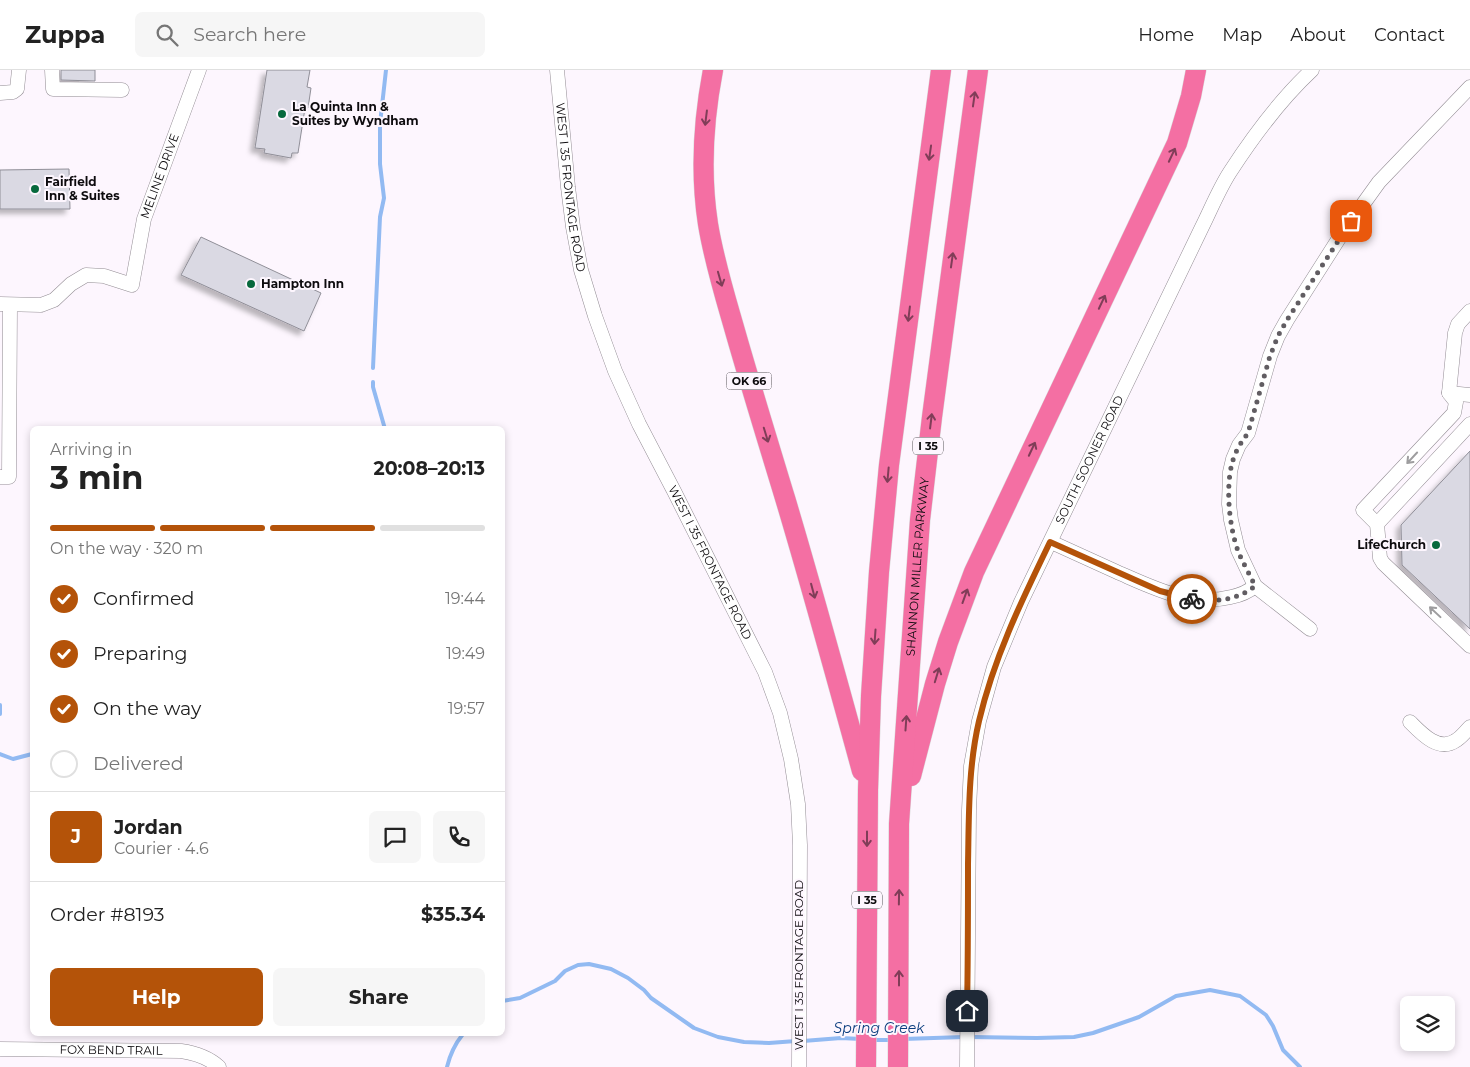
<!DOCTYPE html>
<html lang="en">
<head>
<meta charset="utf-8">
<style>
  :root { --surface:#fff; --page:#f6f6f6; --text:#222; --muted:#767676; --line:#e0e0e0; --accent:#b45309 }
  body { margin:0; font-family:Montserrat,sans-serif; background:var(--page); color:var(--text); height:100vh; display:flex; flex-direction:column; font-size:19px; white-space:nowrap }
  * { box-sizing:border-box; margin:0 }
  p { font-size:16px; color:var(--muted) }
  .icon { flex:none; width:28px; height:28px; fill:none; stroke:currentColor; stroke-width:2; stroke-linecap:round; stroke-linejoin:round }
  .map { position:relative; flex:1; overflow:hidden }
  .drawer { position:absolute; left:30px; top:356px; width:475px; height:610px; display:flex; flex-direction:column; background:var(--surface); border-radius:8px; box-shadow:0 2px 8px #0003 }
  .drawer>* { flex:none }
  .buttons { position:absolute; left:1400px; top:926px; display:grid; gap:10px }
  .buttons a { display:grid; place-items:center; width:55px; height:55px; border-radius:8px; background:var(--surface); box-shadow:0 2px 8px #0003; font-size:25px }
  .pin { position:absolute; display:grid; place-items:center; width:42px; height:42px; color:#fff; margin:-21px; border-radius:10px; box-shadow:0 2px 8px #0006 }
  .courier { position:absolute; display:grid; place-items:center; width:50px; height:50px; margin:-25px; border:4px solid #b45309; border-radius:50%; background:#fff; color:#222; box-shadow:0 1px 6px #0007 }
  .summary em { font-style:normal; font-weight:700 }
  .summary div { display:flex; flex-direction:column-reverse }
  .summary { display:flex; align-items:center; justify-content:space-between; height:85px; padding:0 20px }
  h1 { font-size:32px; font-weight:700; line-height:38px }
  .bar { display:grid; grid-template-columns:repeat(4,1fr); gap:8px 5px; align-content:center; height:60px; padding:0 20px }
  .bar i { height:6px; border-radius:4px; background:var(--line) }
  .bar .active { background:var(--accent) }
  .bar p { grid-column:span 4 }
  .line { display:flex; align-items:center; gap:12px; padding:0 20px; border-top:1px solid var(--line) }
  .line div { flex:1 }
  .round { display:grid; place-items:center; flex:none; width:52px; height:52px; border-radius:8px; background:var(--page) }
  ol { padding:0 20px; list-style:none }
  li { display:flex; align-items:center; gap:15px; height:55px }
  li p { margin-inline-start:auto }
  li .icon { padding:5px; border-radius:50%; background:var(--accent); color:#fff; stroke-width:4 }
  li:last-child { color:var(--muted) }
  li i { width:28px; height:28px; border:2px solid var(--line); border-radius:50% }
  .primary-button { display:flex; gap:10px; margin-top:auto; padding:10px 20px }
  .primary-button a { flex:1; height:58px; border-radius:8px; background:var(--accent); color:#fff; font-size:20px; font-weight:700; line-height:58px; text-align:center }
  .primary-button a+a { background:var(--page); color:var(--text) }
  header { display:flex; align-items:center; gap:30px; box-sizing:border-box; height:70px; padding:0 25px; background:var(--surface); border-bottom:1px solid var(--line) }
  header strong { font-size:24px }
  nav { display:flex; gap:28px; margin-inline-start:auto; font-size:18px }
  .search { width:350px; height:45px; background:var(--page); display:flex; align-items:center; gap:12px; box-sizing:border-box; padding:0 18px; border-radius:8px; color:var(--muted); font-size:19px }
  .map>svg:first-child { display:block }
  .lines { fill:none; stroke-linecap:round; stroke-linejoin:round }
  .stream { stroke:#92baf2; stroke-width:4 }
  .building { fill:#dad9e3; stroke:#908f98; filter:url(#shadow) }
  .minor-casing { stroke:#938d94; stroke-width:15 }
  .highway-casing { stroke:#d8d8d8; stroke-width:21 }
  .minor { stroke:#fff; stroke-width:14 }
  .highway { stroke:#f46fa3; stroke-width:20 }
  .oneway { stroke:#803d58 }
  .oneway2 { stroke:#9e9d9f }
  .done { stroke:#615d62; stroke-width:5; stroke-dasharray:0 9 }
  .route { stroke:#b45309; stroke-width:6 }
  .poi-dot { fill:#07693d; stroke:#fdf6fe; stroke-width:2 }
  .labels { text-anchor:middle; stroke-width:4; stroke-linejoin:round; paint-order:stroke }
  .shield { fill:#fdf6fe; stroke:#555256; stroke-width:1 }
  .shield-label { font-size:11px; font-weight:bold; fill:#0d0b0e }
  .poi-label { font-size:12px; font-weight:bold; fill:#0d0b0e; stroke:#fdf6fe; text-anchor:start }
  .street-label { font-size:12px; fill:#0d0b0e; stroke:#fdf6fe }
  .water-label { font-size:14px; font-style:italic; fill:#0a3d7e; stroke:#fdf6fe }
</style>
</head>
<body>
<header>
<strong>Zuppa</strong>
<div class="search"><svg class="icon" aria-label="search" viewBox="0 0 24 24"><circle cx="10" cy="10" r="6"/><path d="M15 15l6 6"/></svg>Search here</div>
<nav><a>Home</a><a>Map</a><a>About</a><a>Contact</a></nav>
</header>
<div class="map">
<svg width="1470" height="997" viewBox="0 0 1470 997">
  <defs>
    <filter id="shadow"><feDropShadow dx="-4.5" dy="4.5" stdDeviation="2.5" flood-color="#0004"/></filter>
  </defs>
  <rect width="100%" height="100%" fill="#fdf6fe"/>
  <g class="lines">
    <!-- stream -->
    <g class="stream">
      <path d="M373,298L380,147L384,128L380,94V54L386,0"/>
      <path d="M373,312V317L385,359"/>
      <path d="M0,635V644"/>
      <path d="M0,684L13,689L32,684"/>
      <path d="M502,931L520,928L555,911L565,901L578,895L589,894L611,899L628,908L644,920L651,928L694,958L718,967L744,972L769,973L796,971"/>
      <path d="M970,967L1037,968L1074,967L1093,963L1139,947L1176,926L1210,920L1240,926L1266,945L1273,956L1283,980L1300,997"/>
      <path d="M903,969L964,967"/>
      <path d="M873,970H891"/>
      <path d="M803,971L841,968L861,969"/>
      <path d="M447,997C450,984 455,974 463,964"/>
    </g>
  </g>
  <!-- building -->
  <g class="building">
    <path d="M61,0H95V11L61,10Z"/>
    <path d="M267,0H310L307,17L311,18L308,38H305L298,83H292L291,88L264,83L265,79L255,78Z"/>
    <path d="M69,99L70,139H0V100Z"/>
    <path d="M201,167L321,223L304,261L181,205Z"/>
    <path d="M1470,381V559L1402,495L1401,455Z"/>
  </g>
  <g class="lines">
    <!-- minor casing -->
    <g class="minor-casing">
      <g id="minor">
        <path d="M52,0L53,19L122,20"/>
        <path id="s1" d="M557,0L568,117L573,157L581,200L595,246L615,301L639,354L675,423L765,602L780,643L791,689L798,734L800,775L799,997"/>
        <path d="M0,23L13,22L17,19L19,0"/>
        <path id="s2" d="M0,234L41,235L54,230L71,214L86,205L104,206L132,215L144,149L199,0"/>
        <path d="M1470,241L1458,254L1455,263L1449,323L1456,332L1454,343L1363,440L1377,454L1380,488L1383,493L1470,576"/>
        <path d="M1449,323L1470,325"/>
        <path d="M0,407H9L10,235"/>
        <path d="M1377,454L1470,354"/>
        <path d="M1051,472C1073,482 1095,492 1117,502C1154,518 1190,537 1231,527C1241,525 1248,522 1255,516"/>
        <path d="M1310,559L1255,516L1238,480L1231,450L1229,434L1230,402L1233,389L1239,375L1248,363L1270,286L1278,266L1287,250L1343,162L1379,112L1470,17"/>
        <path d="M1410,652C1421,663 1438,682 1455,671C1461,668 1465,662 1470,657"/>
        <path id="s3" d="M0,979L181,981C195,983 208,987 219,997"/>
        <path id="s4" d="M967,997L969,740L971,696L979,651L994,597L1021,532L1202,157C1211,139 1219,119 1230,102C1252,68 1282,28 1312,0"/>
      </g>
    </g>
    <!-- highway casing -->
    <g class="highway-casing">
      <g id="highway">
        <path d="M713,0C703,52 700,102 708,154C714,191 725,226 735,261C751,317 768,372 785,428C812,518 837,610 862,701"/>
        <path d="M911,706L935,614L948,572L974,502L1177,73L1191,26L1196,0"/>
        <path d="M866,997L868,720L871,626L879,502L889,395L941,0"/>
        <path id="s5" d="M898,997L899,754L920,450L932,347L978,0"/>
      </g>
    </g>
    <!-- minor -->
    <use href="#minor" class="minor"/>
    <!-- highway -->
    <use href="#highway" class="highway"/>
  </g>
  <!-- one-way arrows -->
  <defs><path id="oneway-shaft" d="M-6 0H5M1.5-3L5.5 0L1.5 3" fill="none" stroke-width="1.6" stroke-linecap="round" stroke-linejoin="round" transform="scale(1.25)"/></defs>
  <g class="oneway">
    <use href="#oneway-shaft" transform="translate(974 29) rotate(-82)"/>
    <use href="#oneway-shaft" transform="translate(706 48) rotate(97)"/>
    <use href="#oneway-shaft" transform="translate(930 83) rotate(98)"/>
    <use href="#oneway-shaft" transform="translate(1172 85) rotate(-65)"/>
    <use href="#oneway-shaft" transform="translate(952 190) rotate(-82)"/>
    <use href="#oneway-shaft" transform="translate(720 209) rotate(74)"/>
    <use href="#oneway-shaft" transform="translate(1102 232) rotate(-65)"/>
    <use href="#oneway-shaft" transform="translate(909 244) rotate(97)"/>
    <use href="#oneway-shaft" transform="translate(931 351) rotate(-83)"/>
    <use href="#oneway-shaft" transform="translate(766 365) rotate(73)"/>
    <use href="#oneway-shaft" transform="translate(1032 379) rotate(-65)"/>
    <use href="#oneway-shaft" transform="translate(888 405) rotate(95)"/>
    <use href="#oneway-shaft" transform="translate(813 521) rotate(75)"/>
    <use href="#oneway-shaft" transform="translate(965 526) rotate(-70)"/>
    <use href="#oneway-shaft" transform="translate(875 567) rotate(94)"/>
    <use href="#oneway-shaft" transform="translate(937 605) rotate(-73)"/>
    <use href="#oneway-shaft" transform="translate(906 653) rotate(-86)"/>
    <use href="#oneway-shaft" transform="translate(867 769) rotate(90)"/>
    <use href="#oneway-shaft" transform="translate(899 827) rotate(-89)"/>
    <use href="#oneway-shaft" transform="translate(899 908) rotate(-90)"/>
  </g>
  <g class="oneway2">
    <use href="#oneway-shaft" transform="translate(1412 388) rotate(133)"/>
    <use href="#oneway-shaft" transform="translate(1435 542) rotate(-137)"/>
  </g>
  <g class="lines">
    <!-- done -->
    <path class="done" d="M1192,529C1212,533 1239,530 1255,516C1250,505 1243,493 1238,481C1229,456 1225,415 1233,390C1236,380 1242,371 1248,363L1270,286L1278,266L1287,250L1351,151"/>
    <!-- route -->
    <path class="route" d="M967,941C968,892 968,843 968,794C969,746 968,698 979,651C994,587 1022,530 1050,472L1160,521L1192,529"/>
  </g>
  <!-- markers -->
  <g class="poi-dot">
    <circle cx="282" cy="44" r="5"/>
    <circle cx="35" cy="119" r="5"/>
    <circle cx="251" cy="214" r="5"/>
    <circle cx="1436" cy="475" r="5"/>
  </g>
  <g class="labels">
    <!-- shield labels -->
    <g class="shield">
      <rect x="726.5" y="302.5" width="45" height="17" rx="4"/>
      <rect x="913" y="367.5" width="30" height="17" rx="4"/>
      <rect x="852" y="821.5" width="30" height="17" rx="4"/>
    </g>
    <g class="shield-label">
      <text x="749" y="315">OK 66</text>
      <text x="928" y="380">I 35</text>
      <text x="867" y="834">I 35</text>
    </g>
    <!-- poi labels -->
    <g class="poi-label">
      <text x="292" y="41">La Quinta Inn &amp;<tspan x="292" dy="14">Suites by Wyndham</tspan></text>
      <text x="45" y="116">Fairfield<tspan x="45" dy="14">Inn &amp; Suites</tspan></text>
      <text x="261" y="218">Hampton Inn</text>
      <text x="1426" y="479" text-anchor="end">LifeChurch</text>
    </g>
    <!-- street labels -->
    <g class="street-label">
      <text dy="4" stroke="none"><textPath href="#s2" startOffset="256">MELINE DRIVE</textPath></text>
      <text dy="4" stroke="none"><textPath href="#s1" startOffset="118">WEST I 35 FRONTAGE ROAD</textPath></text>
      <text dy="4" stroke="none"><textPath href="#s4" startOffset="631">SOUTH SOONER ROAD</textPath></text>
      <text dy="4" stroke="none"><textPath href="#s1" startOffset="522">WEST I 35 FRONTAGE ROAD</textPath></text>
      <text dy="4" stroke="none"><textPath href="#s5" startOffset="501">SHANNON MILLER PARKWAY</textPath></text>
      <text transform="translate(799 895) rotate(-90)" y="4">WEST I 35 FRONTAGE ROAD</text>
      <text dy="4" stroke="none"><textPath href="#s3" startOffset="111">FOX BEND TRAIL</textPath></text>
    </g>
    <!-- water labels -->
    <g class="water-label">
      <text x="879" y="963">Spring Creek</text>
    </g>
  </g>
</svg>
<div class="buttons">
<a><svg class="icon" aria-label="layers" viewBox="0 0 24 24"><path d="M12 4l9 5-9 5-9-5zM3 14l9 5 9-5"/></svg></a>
</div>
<div class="pin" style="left:1351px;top:151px;background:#ea580c"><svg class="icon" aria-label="bag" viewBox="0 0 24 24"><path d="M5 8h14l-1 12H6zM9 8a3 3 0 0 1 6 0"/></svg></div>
<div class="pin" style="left:967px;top:941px;background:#1f2937"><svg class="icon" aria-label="home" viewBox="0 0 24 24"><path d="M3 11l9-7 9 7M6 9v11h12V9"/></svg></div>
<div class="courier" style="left:1192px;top:529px"><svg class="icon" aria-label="bike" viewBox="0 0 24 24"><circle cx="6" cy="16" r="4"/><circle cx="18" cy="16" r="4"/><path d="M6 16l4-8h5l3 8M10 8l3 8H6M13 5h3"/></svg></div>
<section class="drawer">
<div class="summary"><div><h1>3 min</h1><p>Arriving in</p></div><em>20:08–20:13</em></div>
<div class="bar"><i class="active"></i><i class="active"></i><i class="active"></i><i></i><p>On the way · 320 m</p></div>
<ol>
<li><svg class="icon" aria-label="check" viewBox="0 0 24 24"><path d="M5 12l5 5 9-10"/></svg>Confirmed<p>19:44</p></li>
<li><svg class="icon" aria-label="check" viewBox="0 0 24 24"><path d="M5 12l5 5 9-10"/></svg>Preparing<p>19:49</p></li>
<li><svg class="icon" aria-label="check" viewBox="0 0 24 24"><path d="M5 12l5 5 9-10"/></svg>On the way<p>19:57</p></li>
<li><i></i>Delivered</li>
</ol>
<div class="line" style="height:90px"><b class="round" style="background:var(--accent);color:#fff">J</b><div><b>Jordan</b><p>Courier · 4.6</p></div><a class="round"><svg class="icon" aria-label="chat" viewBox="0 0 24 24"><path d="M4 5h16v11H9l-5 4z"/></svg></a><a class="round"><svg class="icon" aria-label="phone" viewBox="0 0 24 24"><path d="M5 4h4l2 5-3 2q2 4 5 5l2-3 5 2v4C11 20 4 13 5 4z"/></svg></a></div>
<div class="line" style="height:65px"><div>Order #8193</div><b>$35.34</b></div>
<div class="primary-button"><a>Help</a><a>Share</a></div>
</section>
</div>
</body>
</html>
